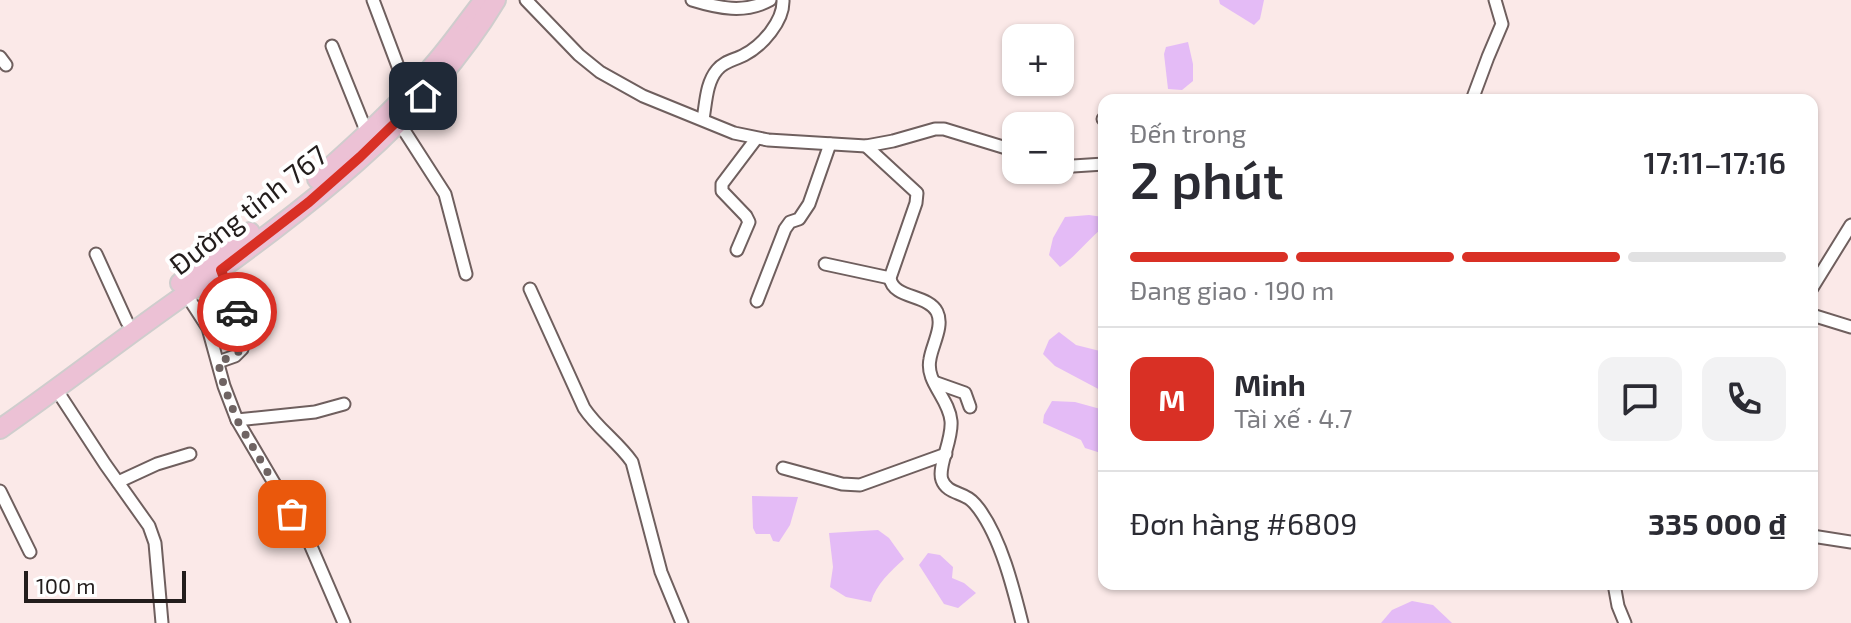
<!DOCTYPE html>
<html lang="vi">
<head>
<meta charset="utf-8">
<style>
  :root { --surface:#fff; --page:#f2f2f3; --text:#2b2b33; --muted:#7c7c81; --line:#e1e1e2; --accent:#d93025 }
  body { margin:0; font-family:"Exo 2",sans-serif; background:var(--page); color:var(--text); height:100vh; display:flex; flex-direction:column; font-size:30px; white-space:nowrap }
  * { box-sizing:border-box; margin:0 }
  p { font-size:26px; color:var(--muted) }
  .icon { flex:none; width:44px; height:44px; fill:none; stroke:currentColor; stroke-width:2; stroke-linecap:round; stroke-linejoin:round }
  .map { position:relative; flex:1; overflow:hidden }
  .details { position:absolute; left:1098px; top:94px; width:720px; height:496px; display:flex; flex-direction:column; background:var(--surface); border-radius:16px; box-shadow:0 2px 6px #0004 }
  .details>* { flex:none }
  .fabs { position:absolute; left:1002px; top:24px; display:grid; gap:16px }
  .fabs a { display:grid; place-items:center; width:72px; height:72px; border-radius:16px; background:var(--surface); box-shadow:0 2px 6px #0004; font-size:40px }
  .scale { position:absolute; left:24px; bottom:20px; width:162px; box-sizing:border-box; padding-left:8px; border:4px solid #231d1c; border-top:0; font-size:22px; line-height:28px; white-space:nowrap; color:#231d1c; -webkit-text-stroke:6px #fff; paint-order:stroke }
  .pin { position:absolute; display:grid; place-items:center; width:68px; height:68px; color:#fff; margin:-34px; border-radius:16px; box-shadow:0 4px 12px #0006 }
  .courier { position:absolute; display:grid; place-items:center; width:80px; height:80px; margin:-40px; border:6px solid #d93025; border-radius:50%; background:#fff; color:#222; box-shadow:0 2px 10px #0007 }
  .head em { font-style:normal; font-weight:600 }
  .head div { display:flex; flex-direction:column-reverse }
  .head { display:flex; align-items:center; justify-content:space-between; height:136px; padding:0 32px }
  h1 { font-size:52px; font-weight:600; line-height:60px }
  .bar { display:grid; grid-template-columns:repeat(4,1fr); gap:12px 8px; align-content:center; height:96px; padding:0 32px }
  .bar i { height:10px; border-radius:6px; background:var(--line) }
  .bar .on { background:var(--accent) }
  .bar p { grid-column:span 4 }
  .line { display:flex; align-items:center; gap:20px; padding:0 32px; border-top:2px solid var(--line) }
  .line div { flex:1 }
  .round { display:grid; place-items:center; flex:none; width:84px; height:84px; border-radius:16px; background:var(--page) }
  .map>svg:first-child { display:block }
  .water { fill:#e4bbf6 }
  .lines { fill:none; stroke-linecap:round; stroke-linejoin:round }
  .street-casing { stroke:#6f5f5e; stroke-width:15 }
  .primary-casing { stroke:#cfcdcd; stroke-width:22 }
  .street { stroke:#fff; stroke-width:11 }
  .primary { stroke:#ecc1d5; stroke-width:18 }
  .done { stroke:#6f6463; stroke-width:8; stroke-dasharray:0 14.4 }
  .route { stroke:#d93025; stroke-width:10 }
  .labels { text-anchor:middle; stroke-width:8; stroke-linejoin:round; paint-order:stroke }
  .street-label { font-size:28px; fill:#231d1c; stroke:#fff }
</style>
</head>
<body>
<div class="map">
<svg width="1851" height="623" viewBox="0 0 1851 623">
  <rect width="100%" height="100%" fill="#fbe9e8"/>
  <!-- water -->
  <g class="water">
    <path d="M1219,0H1264L1260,19L1254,25L1220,4Z"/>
    <path d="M1188,42L1193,64V81L1182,90L1168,89L1164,54L1166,47Z"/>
    <path d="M1089,215L1103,217L1102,228C1087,241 1076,256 1060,267L1049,255L1053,238L1065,217Z"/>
    <path d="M1059,332L1076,345L1100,351L1104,349V392L1055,366L1043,354L1049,340Z"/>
    <path d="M1052,401L1075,402L1104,410V454L1085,448L1081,440L1043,423L1044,415Z"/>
    <path d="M752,496L798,497L790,525L779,542L773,541L770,534H756L753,528Z"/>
    <path d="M878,530L889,538L904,559C891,571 876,584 871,602L846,597L830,587L833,567L829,533Z"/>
    <path d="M928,553L940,555L953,567L952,578L964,583L976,593L958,608L944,604L919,565Z"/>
    <path d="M1412,601L1433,605L1452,623H1381L1392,610Z"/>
  </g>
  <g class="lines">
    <!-- street casing -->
    <g class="street-casing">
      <g id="street">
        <path d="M373,0L408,93"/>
        <path d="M526,0L579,55L600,72L643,96L734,133L768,140L866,146L893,141L935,129H944L1016,151"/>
        <path d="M692,0C718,8 745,14 770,0"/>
        <path d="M332,46L367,133"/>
        <path d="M0,57L6,65"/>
        <path d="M1472,100L1488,57L1502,24L1495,0"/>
        <path d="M703,119C706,103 706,83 717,70C724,61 735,60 744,55C762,46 784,21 783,0"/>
        <path d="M1103,119L1104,118"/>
        <path d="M398,121L445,194L466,274"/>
        <path d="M866,146L917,193L916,203L890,278C893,299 928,294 937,312C944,326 932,345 930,359C925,382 949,398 951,421C953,440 937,467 942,480C946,491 957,492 966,497C971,499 976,505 979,509C1001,539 1013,587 1022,623"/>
        <path d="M1060,164L1073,166L1104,164"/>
        <path d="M737,250L749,222L746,216L722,191V184L756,139"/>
        <path d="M96,254L127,322"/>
        <path d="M825,264L890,278"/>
        <path d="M1812,288L1851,225"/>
        <path d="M530,289L584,408C597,428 618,442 632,462L661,572L682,623"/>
        <path d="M186,294L208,328L224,386L237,420L310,544L344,623"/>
        <path d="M757,301L785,229L790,222L799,219L809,204L830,144"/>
        <path d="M1812,315L1851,327"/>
        <path d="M218,362L235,356L242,349L245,333L221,270"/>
        <path d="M934,382L965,393L970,407"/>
        <path d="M56,389L105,464L149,526L155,543L162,623"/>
        <path d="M237,420L315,412L344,404"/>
        <path d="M783,468L842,484L860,485L946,454"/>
        <path d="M118,482L157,464L190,454"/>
        <path d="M0,491L30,552"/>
        <path d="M1812,536L1851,542"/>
        <path d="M1614,584L1618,606L1625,623"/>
      </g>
    </g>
    <!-- primary casing -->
    <g class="primary-casing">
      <g id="primary">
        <path d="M317,179C356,144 395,109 430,69C449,48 466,23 484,0"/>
        <path d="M180,283L250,232"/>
        <path d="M0,429C63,385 123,338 186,294C301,212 422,123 496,0"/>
      </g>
    </g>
    <!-- street -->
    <use href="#street" class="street"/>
    <!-- primary -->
    <use href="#primary" class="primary"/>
  </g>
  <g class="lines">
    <!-- done -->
    <path class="done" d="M237,312C249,343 250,350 218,362L224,386L237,420L292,514"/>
    <!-- route -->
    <path class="route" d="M237,312L221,270L309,202L360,157L423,96"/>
  </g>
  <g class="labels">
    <!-- street labels -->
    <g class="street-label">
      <text transform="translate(248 210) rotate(-38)" y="10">Đường tỉnh 767</text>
    </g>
  </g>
</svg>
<div class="fabs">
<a>+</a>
<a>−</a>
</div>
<div class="scale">100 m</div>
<div class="pin" style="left:292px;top:514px;background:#ea580c"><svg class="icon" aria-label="bag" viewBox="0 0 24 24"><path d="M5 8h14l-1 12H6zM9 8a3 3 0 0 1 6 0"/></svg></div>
<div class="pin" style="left:423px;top:96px;background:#1f2937"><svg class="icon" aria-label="home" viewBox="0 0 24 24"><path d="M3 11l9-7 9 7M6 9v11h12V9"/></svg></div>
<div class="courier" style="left:237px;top:312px"><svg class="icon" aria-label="car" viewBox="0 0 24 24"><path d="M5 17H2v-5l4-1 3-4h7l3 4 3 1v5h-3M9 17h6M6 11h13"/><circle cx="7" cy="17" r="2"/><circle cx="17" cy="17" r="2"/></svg></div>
<section class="details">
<div class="head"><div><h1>2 phút</h1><p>Đến trong</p></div><em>17:11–17:16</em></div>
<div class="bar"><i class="on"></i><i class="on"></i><i class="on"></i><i></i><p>Đang giao · 190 m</p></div>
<div class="line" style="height:144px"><b class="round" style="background:var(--accent);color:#fff">M</b><div><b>Minh</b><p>Tài xế · 4.7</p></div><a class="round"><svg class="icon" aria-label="chat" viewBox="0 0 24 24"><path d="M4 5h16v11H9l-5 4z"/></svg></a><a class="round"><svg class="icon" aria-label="phone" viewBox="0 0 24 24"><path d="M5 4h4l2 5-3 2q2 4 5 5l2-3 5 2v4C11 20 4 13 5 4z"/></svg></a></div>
<div class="line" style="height:104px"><div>Đơn hàng #6809</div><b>335 000 ₫</b></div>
</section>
</div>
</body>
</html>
